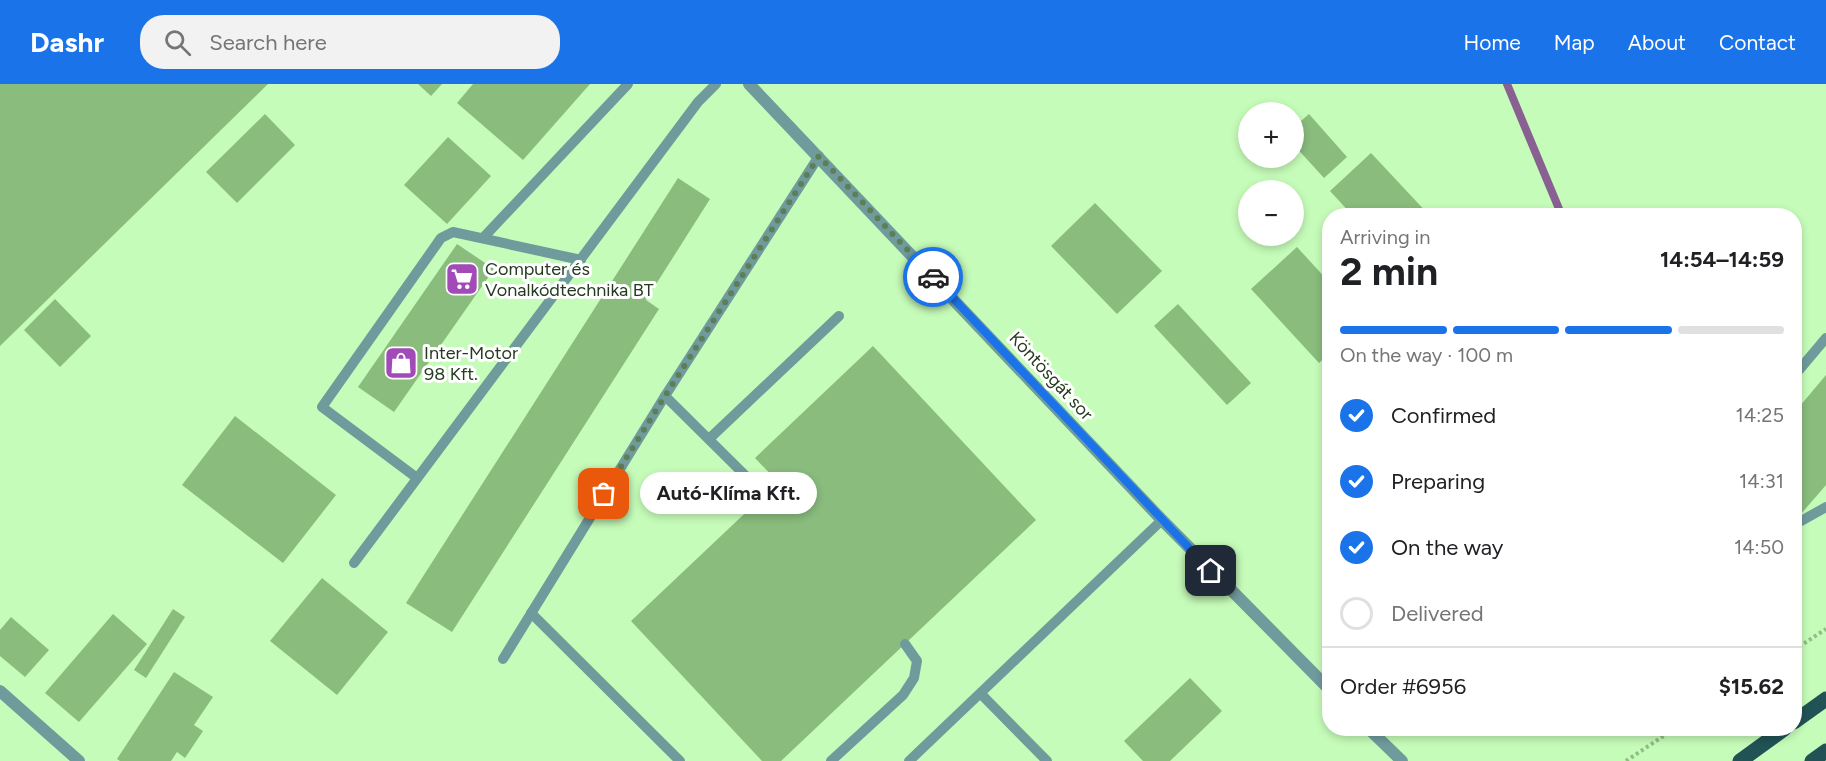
<!DOCTYPE html>
<html lang="en">
<head>
<meta charset="utf-8">
<style>
  :root { --surface:#fff; --page:#f2f2f2; --text:#202124; --muted:#757577; --line:#e0e0e0; --accent:#1a73e8 }
  body { margin:0; font-family:Figtree,sans-serif; background:var(--page); color:var(--text); height:100vh; display:flex; flex-direction:column; font-size:22px; white-space:nowrap }
  * { box-sizing:border-box; margin:0 }
  p { font-size:20px; color:var(--muted) }
  .icon { flex:none; width:33px; height:33px; fill:none; stroke:currentColor; stroke-width:2; stroke-linecap:round; stroke-linejoin:round }
  .map { position:relative; flex:1; overflow:hidden }
  .drawer { position:absolute; left:1322px; top:124px; width:480px; height:528px; display:flex; flex-direction:column; background:var(--surface); border-radius:24px; box-shadow:0 3px 9px #0003 }
  .drawer>* { flex:none }
  .buttons { position:absolute; left:1238px; top:18px; display:grid; gap:12px }
  .buttons a { display:grid; place-items:center; width:66px; height:66px; border-radius:50%; background:var(--surface); box-shadow:0 3px 9px #0003; font-size:30px }
  .pin { position:absolute; display:grid; place-items:center; width:51px; height:51px; color:#fff; margin:-26px; border-radius:12px; box-shadow:0 3px 9px #0006 }
  .courier { position:absolute; display:grid; place-items:center; width:60px; height:60px; margin:-30px; border:4px solid #1a73e8; border-radius:50%; background:#fff; color:#222; box-shadow:0 2px 8px #0007 }
  .bubble { position:absolute; height:42px; border-radius:21px; background:var(--surface); box-shadow:0 3px 9px #0003; font-size:20px; font-weight:700; line-height:42px; text-align:center }
  .summary em { font-style:normal; font-weight:700 }
  .summary div { display:flex; flex-direction:column-reverse }
  .summary { display:flex; align-items:center; justify-content:space-between; height:102px; padding:0 18px }
  h1 { font-size:39px; font-weight:700; line-height:45px }
  .bar { display:grid; grid-template-columns:repeat(4,1fr); gap:9px 6px; align-content:center; height:72px; padding:0 18px }
  .bar i { height:8px; border-radius:4px; background:var(--line) }
  .bar .current { background:var(--accent) }
  .bar p { grid-column:span 4 }
  .line { display:flex; align-items:center; gap:15px; padding:0 18px; border-top:2px solid var(--line) }
  .line div { flex:1 }
  ol { padding:0 18px; list-style:none }
  li { display:flex; align-items:center; gap:18px; height:66px }
  li p { margin-inline-start:auto }
  li .icon { padding:6px; border-radius:50%; background:var(--accent); color:#fff; stroke-width:4 }
  li:last-child { color:var(--muted) }
  li i { width:33px; height:33px; border:3px solid var(--line); border-radius:50% }
  header { display:flex; align-items:center; gap:36px; box-sizing:border-box; height:84px; padding:0 30px; background:var(--accent); color:#fff }
  header strong { font-size:28px }
  nav { display:flex; gap:33px; margin-inline-start:auto; font-size:21px }
  .search { width:420px; height:54px; background:var(--page); display:flex; align-items:center; gap:15px; box-sizing:border-box; padding:0 21px; border-radius:24px; color:var(--muted); font-size:22px }
  .map>svg:first-child { display:block }
  .lines { fill:none; stroke-linecap:round; stroke-linejoin:round }
  .stream { stroke:#886192; stroke-width:8 }
  .building { fill:#89bc7d }
  .path { stroke:#91bc87; stroke-width:4; stroke-dasharray:3 3; stroke-linecap:butt }
  .lane { stroke:#709b9d; stroke-width:10 }
  .street { stroke:#709b9d; stroke-width:12 }
  .primary { stroke:#215356; stroke-width:15 }
  .done { stroke:#5d7e56; stroke-width:6; stroke-dasharray:0 10.8 }
  .route { stroke:#1a73e8; stroke-width:8 }
  .labels { text-anchor:middle; stroke-width:6; stroke-linejoin:round; paint-order:stroke }
  .poi-label { font-size:18px; fill:#253a20; stroke:#fff; text-anchor:start }
  .street-label { font-size:18px; fill:#253a20; stroke:#fff }
</style>
</head>
<body>
<header>
<strong>Dashr</strong>
<div class="search"><svg class="icon" aria-label="search" viewBox="0 0 24 24"><circle cx="10" cy="10" r="6"/><path d="M15 15l6 6"/></svg>Search here</div>
<nav><a>Home</a><a>Map</a><a>About</a><a>Contact</a></nav>
</header>
<div class="map">
<svg width="1826" height="677" viewBox="0 0 1826 677">
  <rect width="100%" height="100%" fill="#c6fcb9"/>
  <g class="lines">
    <!-- stream -->
    <path class="stream" d="M1507,0L1562,132"/>
  </g>
  <!-- building -->
  <g class="building">
    <path d="M0,0H268L0,262Z"/>
    <path d="M418,0H442L431,12Z"/>
    <path d="M473,0H590L523,76L457,19Z"/>
    <path d="M265,30L295,61L237,119L206,88Z"/>
    <path d="M1309,30L1347,73L1324,94L1293,60V44Z"/>
    <path d="M448,53L491,92L447,140L404,101Z"/>
    <path d="M1371,69L1430,132H1353L1330,107Z"/>
    <path d="M678,94L710,115L646,216L659,225L452,548L406,519Z"/>
    <path d="M1095,119L1162,187L1117,230L1051,162Z"/>
    <path d="M457,160L494,185L394,328L358,303Z"/>
    <path d="M1297,163L1329,198V270L1319,279L1251,205Z"/>
    <path d="M55,215L91,252L60,283L24,246Z"/>
    <path d="M1178,220L1251,299L1227,321L1154,242Z"/>
    <path d="M873,262L1036,436L781,677H762L631,537L778,398L755,374Z"/>
    <path d="M1826,291V401L1794,438V329Z"/>
    <path d="M235,332L336,411L283,479L182,401Z"/>
    <path d="M322,494L388,548L337,611L270,557Z"/>
    <path d="M173,525L185,533L146,594L134,586Z"/>
    <path d="M113,530L147,560L79,638L45,609Z"/>
    <path d="M11,533L49,566L25,593L0,572V546Z"/>
    <path d="M174,588L213,613L194,641L203,647L185,674L177,668L171,677H120L117,675Z"/>
    <path d="M1190,594L1222,627L1170,677H1143L1124,657Z"/>
  </g>
  <g class="lines">
    <!-- path -->
    <g class="path">
      <path d="M1794,566L1826,545"/>
      <path d="M1626,677L1674,645"/>
    </g>
    <!-- lane -->
    <g class="lane">
      <path d="M483,154L628,0"/>
      <path d="M1794,292L1826,254"/>
      <path d="M665,312L765,411"/>
      <path d="M709,355L839,232"/>
      <path d="M417,394L322,323L441,154L453,148L581,176"/>
      <path d="M1794,441L1826,423"/>
      <path d="M354,479L698,18L716,0"/>
      <path d="M531,529L680,677"/>
      <path d="M503,575L665,312L819,72"/>
      <path d="M981,610L1047,677"/>
      <path d="M831,677L903,611L914,594L917,577L905,560"/>
      <path d="M909,677L1162,436"/>
    </g>
    <!-- street -->
    <g class="street">
      <path d="M749,0L1162,436L1329,605"/>
      <path d="M0,607L79,677"/>
      <path d="M1369,645L1402,677"/>
    </g>
    <!-- primary -->
    <g class="primary">
      <path d="M1794,638L1826,615"/>
      <path d="M1740,677L1784,645"/>
      <path d="M1812,677L1826,667"/>
    </g>
  </g>
  <g class="lines">
    <!-- done -->
    <path class="done" d="M604,410L665,312L819,72L933,193"/>
    <!-- route -->
    <path class="route" d="M933,193L1211,487"/>
  </g>
  <!-- icons -->
  <defs>
    <g id="supermarket-square" transform="scale(1.725)"><rect x="-9" y="-9" width="18" height="18" rx="4" fill="#a24ab7" stroke="#fff"/><path d="M-6-5.5h2.5l.6 2H6L4.5 2H-2.5L-4.4-4H-6ZM-1.5 3.2a1.3 1.3 0 1 0 .1 0ZM3 3.2a1.3 1.3 0 1 0 .1 0Z" fill="#fff"/></g>
    <g id="shop-square" transform="scale(1.725)"><rect x="-9" y="-9" width="18" height="18" rx="4" fill="#a24ab7" stroke="#fff"/><path d="M-5-2.5h2.3a2.7 3.5 0 0 1 5.4 0H5L5.5 6h-11ZM-1.5-2.5h3a1.5 2.3 0 0 0-3 0Z" fill="#fff"/></g>
  </defs>
  <g fill-rule="evenodd">
    <use href="#supermarket-square" x="462" y="195"/>
    <use href="#shop-square" x="401" y="279"/>
  </g>
  <g class="labels">
    <!-- poi labels -->
    <g class="poi-label">
      <text x="485" y="191">Computer és<tspan x="485" dy="21">Vonalkódtechnika BT</tspan></text>
      <text x="424" y="275">Inter-Motor<tspan x="424" dy="21">98 Kft.</tspan></text>
    </g>
    <!-- street labels -->
    <g class="street-label">
      <text transform="translate(1051 292) rotate(47)" y="6">Köntösgát sor</text>
    </g>
  </g>
</svg>
<div class="buttons">
<a>+</a>
<a>−</a>
</div>
<div class="pin" style="left:604px;top:410px;background:#ea580c"><svg class="icon" aria-label="bag" viewBox="0 0 24 24"><path d="M5 8h14l-1 12H6zM9 8a3 3 0 0 1 6 0"/></svg></div>
<div class="pin" style="left:1211px;top:487px;background:#1f2937"><svg class="icon" aria-label="home" viewBox="0 0 24 24"><path d="M3 11l9-7 9 7M6 9v11h12V9"/></svg></div>
<div class="courier" style="left:933px;top:193px"><svg class="icon" aria-label="car" viewBox="0 0 24 24"><path d="M5 17H2v-5l4-1 3-4h7l3 4 3 1v5h-3M9 17h6M6 11h13"/><circle cx="7" cy="17" r="2"/><circle cx="17" cy="17" r="2"/></svg></div>
<div class="bubble" style="left:640px;top:388px;width:177px">Autó-Klíma Kft.</div>
<section class="drawer">
<div class="summary"><div><h1>2 min</h1><p>Arriving in</p></div><em>14:54–14:59</em></div>
<div class="bar"><i class="current"></i><i class="current"></i><i class="current"></i><i></i><p>On the way · 100 m</p></div>
<ol>
<li><svg class="icon" aria-label="check" viewBox="0 0 24 24"><path d="M5 12l5 5 9-10"/></svg>Confirmed<p>14:25</p></li>
<li><svg class="icon" aria-label="check" viewBox="0 0 24 24"><path d="M5 12l5 5 9-10"/></svg>Preparing<p>14:31</p></li>
<li><svg class="icon" aria-label="check" viewBox="0 0 24 24"><path d="M5 12l5 5 9-10"/></svg>On the way<p>14:50</p></li>
<li><i></i>Delivered</li>
</ol>
<div class="line" style="height:78px"><div>Order #6956</div><b>$15.62</b></div>
</section>
</div>
</body>
</html>
